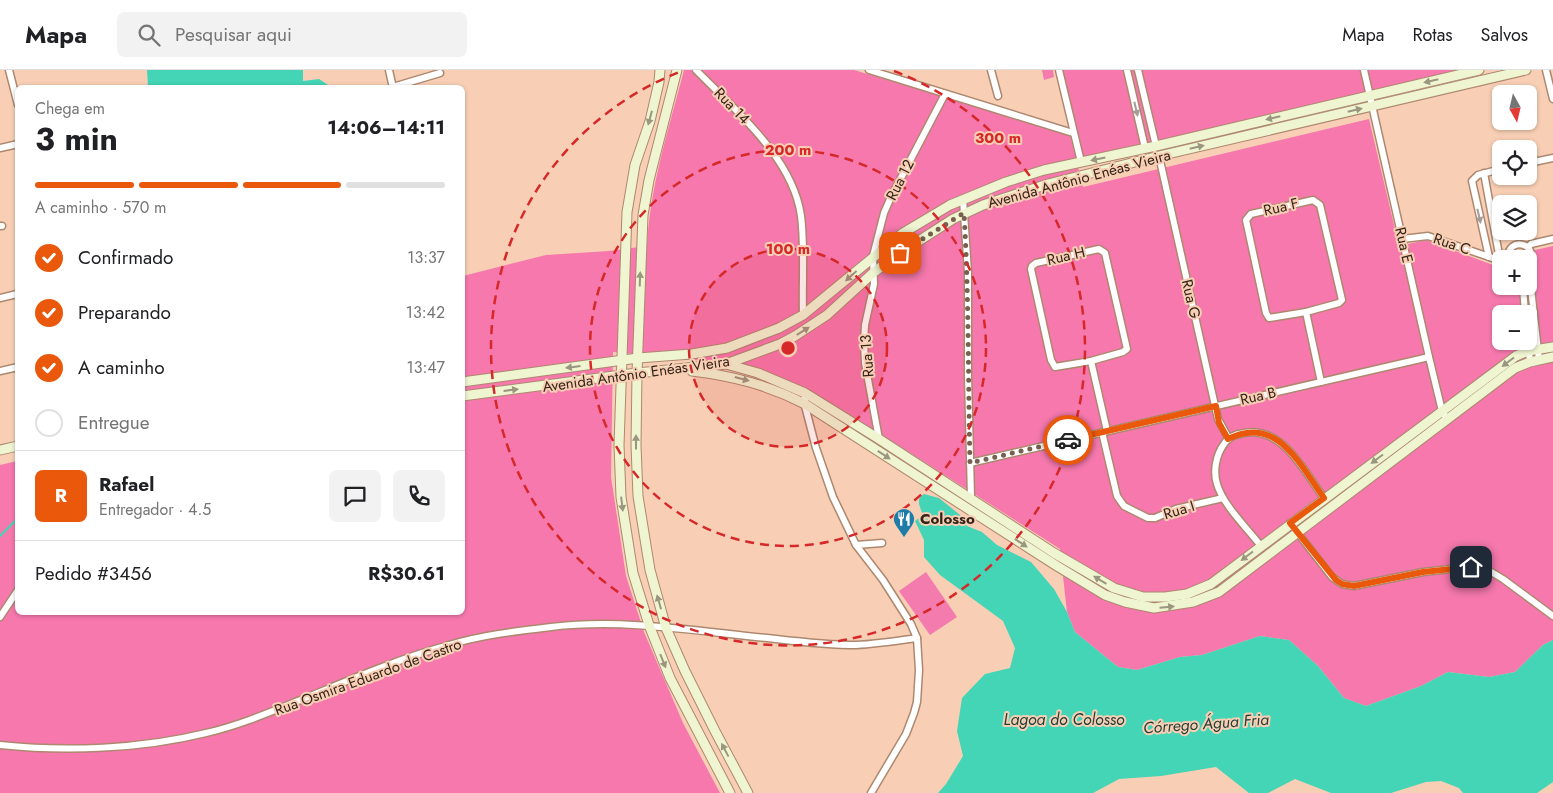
<!DOCTYPE html>
<html lang="pt">
<head>
<meta charset="utf-8">
<style>
  :root { --surface:#fff; --page:#f2f2f2; --text:#202124; --muted:#757577; --line:#e0e0e0; --accent:#ea580c }
  body { margin:0; font-family:Jost,sans-serif; background:var(--page); color:var(--text); height:100vh; display:flex; flex-direction:column; font-size:19px; white-space:nowrap }
  * { box-sizing:border-box; margin:0 }
  p { font-size:16px; color:var(--muted) }
  .icon { flex:none; width:28px; height:28px; fill:none; stroke:currentColor; stroke-width:2; stroke-linecap:round; stroke-linejoin:round }
  .map { position:relative; flex:1; overflow:hidden }
  .drawer { position:absolute; left:15px; top:15px; width:450px; height:530px; display:flex; flex-direction:column; background:var(--surface); border-radius:8px; box-shadow:0 1px 4px #0004 }
  .drawer>* { flex:none }
  .needle { width:32px; rotate:172deg }
  .fabs { position:absolute; left:1492px; top:15px; display:grid; gap:10px }
  .fabs a { display:grid; place-items:center; width:45px; height:45px; border-radius:8px; background:var(--surface); box-shadow:0 1px 4px #0004; font-size:25px }
  .pin { position:absolute; display:grid; place-items:center; width:42px; height:42px; color:#fff; margin:-21px; border-radius:10px; box-shadow:0 2px 8px #0006 }
  .courier { position:absolute; display:grid; place-items:center; width:50px; height:50px; margin:-25px; border:4px solid #ea580c; border-radius:50%; background:#fff; color:#222; box-shadow:0 1px 6px #0007 }
  .head em { font-style:normal; font-weight:700 }
  .head div { display:flex; flex-direction:column-reverse }
  .head { display:flex; align-items:center; justify-content:space-between; height:85px; padding:0 20px }
  h1 { font-size:32px; font-weight:700; line-height:38px }
  .bar { display:grid; grid-template-columns:repeat(4,1fr); gap:8px 5px; align-content:center; height:60px; padding:0 20px }
  .bar i { height:6px; border-radius:4px; background:var(--line) }
  .bar .selected { background:var(--accent) }
  .bar p { grid-column:span 4 }
  .line { display:flex; align-items:center; gap:12px; padding:0 20px; border-top:1px solid var(--line) }
  .line div { flex:1 }
  .round { display:grid; place-items:center; flex:none; width:52px; height:52px; border-radius:8px; background:var(--page) }
  ol { padding:0 20px; list-style:none }
  li { display:flex; align-items:center; gap:15px; height:55px }
  li p { margin-inline-start:auto }
  li .icon { padding:5px; border-radius:50%; background:var(--accent); color:#fff; stroke-width:4 }
  li:last-child { color:var(--muted) }
  li i { width:28px; height:28px; border:2px solid var(--line); border-radius:50% }
  header { display:flex; align-items:center; gap:30px; box-sizing:border-box; height:70px; padding:0 25px; background:var(--surface); border-bottom:1px solid var(--line) }
  header strong { font-size:24px }
  nav { display:flex; gap:28px; margin-inline-start:auto; font-size:18px }
  .search { width:350px; height:45px; background:var(--page); display:flex; align-items:center; gap:12px; box-sizing:border-box; padding:0 18px; border-radius:8px; color:var(--muted); font-size:19px }
  .map>svg:first-child { display:block }
  .green { fill:#f47bad }
  .forest { fill:#f678ad; fill-rule:evenodd }
  .water { fill:#43d5b6 }
  .lines { fill:none; stroke-linecap:round; stroke-linejoin:round }
  .stream { stroke:#43d5b6; stroke-width:2 }
  .street-casing { stroke:#ad886f; stroke-width:9 }
  .secondary-casing { stroke:#ad886f; stroke-width:11 }
  .street { stroke:#fff; stroke-width:6 }
  .secondary { stroke:#eff4d1; stroke-width:9 }
  .oneway { fill:#9a967f }
  .oneway2 { fill:#a39c98 }
  .done { stroke:#786050; stroke-width:5; stroke-dasharray:0 9 }
  .route { stroke:#ea580c; stroke-width:6 }
  .ring { fill:none; stroke:#d62828; stroke-width:2.5; stroke-dasharray:9 6 }
  .labels { text-anchor:middle; stroke-width:4; stroke-linejoin:round; paint-order:stroke }
  .street-label { font-size:15px; fill:#33241a; stroke:#f8cfb4 }
  .poi-label { font-size:15px; font-weight:bold; fill:#33241a; stroke:#f8cfb4; text-anchor:start }
  .water-label { font-size:16px; font-style:italic; fill:#213f37; stroke:#f8cfb4 }
  .centre { fill:#d62828; stroke:#f8cfb4; stroke-width:2.5 }
  .ring-label { font-size:15px; text-anchor:middle; font-weight:bold; fill:#d62828; stroke:#f8cfb4; stroke-width:4; stroke-linejoin:round; paint-order:stroke }
</style>
</head>
<body>
<header>
<strong>Mapa</strong>
<div class="search"><svg class="icon" aria-label="search" viewBox="0 0 24 24"><circle cx="10" cy="10" r="6"/><path d="M15 15l6 6"/></svg>Pesquisar aqui</div>
<nav><a>Mapa</a><a>Rotas</a><a>Salvos</a></nav>
</header>
<div class="map">
<svg width="1553" height="723" viewBox="0 0 1553 723">
  <rect width="100%" height="100%" fill="#f8cfb4"/>
  <!-- green -->
  <g class="green">
    <path d="M1042,0H1053L1054,7L1044,10Z"/>
    <path d="M926,502L957,547L930,565L899,521Z"/>
  </g>
  <!-- forest -->
  <g class="forest">
    <path d="M684,0H854L1070,65L1083,117L1369,49L1399,176L1426,170L1501,198V216H1529V200L1532,198L1535,180L1553,176V570L1543,575L1515,602L1489,607L1448,602L1421,616L1366,636L1344,628L1318,596L1289,570L1260,566L1202,585L1180,587L1137,600L1118,597L1075,562L1067,542L1060,479L887,368L839,338L790,312L741,294L613,282L611,407L626,506L644,562L683,653L720,723H0V395L17,391L18,542H462L463,206L546,185L609,181L647,176C650,116 669,58 684,0ZM1501,244H1529V271H1501Z"/>
    <path d="M1062,0H1468L1083,90Z"/>
  </g>
  <!-- water -->
  <g class="water">
    <path d="M147,0H303V11L319,9L331,17H148Z"/>
    <path d="M924,424L939,428L960,445L967,456L982,462L997,475L1031,492L1054,519L1067,542L1075,562L1118,597L1137,600L1180,587L1202,585L1260,566L1289,570L1318,596L1344,628L1366,636L1421,616L1448,602L1489,607L1515,602L1543,575L1553,570V712L1537,723H1463L1459,718L1441,711L1426,712L1391,723H1331L1295,709L1268,723H1249L1216,697L1161,706L1119,709L1093,723H938L946,714L963,686L957,661L962,628L985,604L1010,598L1015,578L1003,551L940,505L924,487V470L915,451L923,445C920,437 915,429 924,424Z"/>
  </g>
  <g class="lines">
    <!-- stream -->
    <path class="stream" d="M0,466L18,448"/>
    <!-- street casing -->
    <g class="street-casing">
      <g id="street">
        <path d="M9,0L18,35"/>
        <path d="M389,0L393,18"/>
        <path d="M696,0C735,40 793,88 801,146C805,178 802,212 803,245"/>
        <path d="M869,0L1073,63"/>
        <path d="M991,0L998,26"/>
        <path d="M1059,0L1081,92"/>
        <path d="M1127,0L1145,78"/>
        <path d="M1138,0L1156,76"/>
        <path d="M1364,0L1429,287L1442,341L1447,349"/>
        <path d="M1546,0L1553,29"/>
        <path d="M393,17L440,3"/>
        <path d="M0,78L18,74"/>
        <path d="M1159,86L1218,349L1229,369"/>
        <path d="M1529,93L1553,88"/>
        <path d="M1484,103L1500,190"/>
        <path d="M963,129L968,202V305L971,428"/>
        <path d="M1313,130L1320,135L1342,230L1339,233L1306,242L1269,248L1266,243L1246,150L1251,144Z"/>
        <path d="M0,156H2"/>
        <path d="M1402,169L1428,166L1501,191"/>
        <path d="M1528,177L1531,174L1553,169"/>
        <path d="M1099,179L1105,183L1127,279L1123,282L1091,291L1055,297L1051,290L1031,199L1032,196L1036,193Z"/>
        <path d="M1489,187L1472,111L1478,105L1501,99"/>
        <path d="M1508,189C1507,165 1540,173 1529,194"/>
        <path d="M1529,200L1539,290"/>
        <path d="M1523,216L1525,244"/>
        <path d="M0,228L17,224"/>
        <path d="M1306,242L1321,312"/>
        <path d="M1528,271L1530,292"/>
        <path d="M1091,291L1107,361"/>
        <path d="M0,301L18,297"/>
        <path d="M805,323V336L816,378L833,427L856,475L883,510L911,554L917,568L919,600L917,632L914,643L906,664L871,723"/>
        <path d="M1102,362L1117,426L1124,436L1148,448H1155L1176,439L1223,428"/>
        <path d="M879,369L865,293L864,272L865,255L874,214L873,186L884,143L891,127L945,24"/>
        <path d="M970,393L1429,287"/>
        <path d="M1290,453L1332,507L1342,514L1354,516L1423,502L1460,498L1483,497L1503,509L1553,546"/>
        <path d="M856,475L882,473"/>
        <path d="M1261,476C1247,458 1223,435 1217,414C1213,401 1216,385 1224,374C1228,367 1236,364 1244,363C1283,356 1304,401 1324,428"/>
        <path d="M0,547L18,520"/>
        <path d="M0,675C66,682 141,679 206,663C241,655 275,640 308,627C354,608 401,588 449,575C482,565 517,561 551,557C626,548 702,562 776,569C802,572 830,575 856,575C876,574 896,571 917,568"/>
      </g>
    </g>
    <!-- secondary casing -->
    <g class="secondary-casing">
      <g id="secondary">
        <path d="M660,0L659,12L650,51L635,95L627,142L619,375L621,427L633,503L649,555L670,608L730,723"/>
        <path d="M677,0L649,110L643,145L637,303L636,375L638,426L650,500L666,558L685,601L715,661L748,723"/>
        <path d="M726,294L758,303L805,323L879,369L1054,483L1114,518L1143,527H1165L1187,524L1211,514L1516,286L1528,281L1553,277"/>
        <path d="M692,301C733,306 768,315 805,334L1057,496L1105,525L1125,532L1154,538L1193,532L1219,522L1515,298L1530,292L1553,287"/>
        <path d="M462,312L638,288L692,284L727,278L779,258L803,245L903,163L950,135L1006,112L1044,100L1156,76L1479,0"/>
        <path d="M462,326L637,303L726,294L780,274L795,266L827,245L874,202L900,183L953,149L983,135L1048,114L1159,86L1526,0"/>
        <path d="M0,380L18,376"/>
      </g>
    </g>
    <!-- street -->
    <use href="#street" class="street"/>
    <!-- secondary -->
    <use href="#secondary" class="secondary"/>
  </g>
  <!-- one-way arrows -->
  <defs><path id="oneway-solid" d="M-6-.8H1V-3.2L6.5 0L1 3.2V.8H-6Z" transform="scale(1.25)"/></defs>
  <g class="oneway">
    <use href="#oneway-solid" transform="translate(1431 11) rotate(167)"/>
    <use href="#oneway-solid" transform="translate(1355 40) rotate(-13)"/>
    <use href="#oneway-solid" transform="translate(650 48) rotate(105)"/>
    <use href="#oneway-solid" transform="translate(1273 48) rotate(167)"/>
    <use href="#oneway-solid" transform="translate(1197 77) rotate(-13)"/>
    <use href="#oneway-solid" transform="translate(1098 89) rotate(168)"/>
    <use href="#oneway-solid" transform="translate(851 206) rotate(138)"/>
    <use href="#oneway-solid" transform="translate(640 209) rotate(-88)"/>
    <use href="#oneway-solid" transform="translate(803 261) rotate(-32)"/>
    <use href="#oneway-solid" transform="translate(1508 292) rotate(143)"/>
    <use href="#oneway-solid" transform="translate(573 297) rotate(173)"/>
    <use href="#oneway-solid" transform="translate(742 309) rotate(15)"/>
    <use href="#oneway-solid" transform="translate(511 320) rotate(-7)"/>
    <use href="#oneway-solid" transform="translate(636 372) rotate(-90)"/>
    <use href="#oneway-solid" transform="translate(884 385) rotate(33)"/>
    <use href="#oneway-solid" transform="translate(1377 389) rotate(143)"/>
    <use href="#oneway-solid" transform="translate(622 434) rotate(83)"/>
    <use href="#oneway-solid" transform="translate(1021 473) rotate(33)"/>
    <use href="#oneway-solid" transform="translate(1247 486) rotate(143)"/>
    <use href="#oneway-solid" transform="translate(1100 510) rotate(-149)"/>
    <use href="#oneway-solid" transform="translate(659 532) rotate(-106)"/>
    <use href="#oneway-solid" transform="translate(1167 537) rotate(-5)"/>
    <use href="#oneway-solid" transform="translate(663 591) rotate(68)"/>
    <use href="#oneway-solid" transform="translate(725 680) rotate(-118)"/>
  </g>
  <g class="oneway2">
    <use href="#oneway-solid" transform="translate(1136 39) rotate(77)"/>
    <use href="#oneway-solid" transform="translate(1479 146) rotate(77)"/>
  </g>
  <g class="lines">
    <!-- done -->
    <path class="done" d="M900,183L964,143C969,226 968,309 970,393L1068,370"/>
    <!-- route -->
    <path class="route" d="M1068,370L1216,336L1219,353L1228,369C1277,344 1300,395 1324,428L1290,453L1336,510L1342,514L1354,516L1423,502L1471,497"/>
  </g>
  <!-- distance rings -->
  <circle cx="788" cy="278" r="99" fill="#d62828" fill-opacity=".12"/>
  <g class="ring">
    <circle cx="788" cy="278" r="99"/>
    <circle cx="788" cy="278" r="198"/>
    <path d="M894 1A297 297 0 1 1 682 1"/>
  </g>
  <!-- icons -->
  <defs>
    <g id="restaurant-pin" transform="scale(1.125)"><path d="M0 17L-7.5 6A9.5 9.5 0 1 1 7.5 6Z" fill="#1e7ca9" stroke="#f8cfb4"/><path d="M-5-6h1v4h1v-4h1v4h1v-4h1v5L-1.5 .5V6h-2V.5L-5-1ZM5-6V6H3V1.5H1.5Q1.5-4 5-6Z" fill="#fff"/></g>
  </defs>
  <g fill-rule="evenodd">
    <use href="#restaurant-pin" x="904" y="449"/>
  </g>
  <g class="labels">
    <!-- street labels -->
    <g class="street-label">
      <text transform="translate(732 36) rotate(46)" y="5">Rua 14</text>
      <text transform="translate(1079 109) rotate(-15)" y="5">Avenida Antônio Enéas Vieira</text>
      <text transform="translate(900 110) rotate(-63)" y="5">Rua 12</text>
      <text transform="translate(1281 137) rotate(-13)" y="5">Rua F</text>
      <text transform="translate(1452 174) rotate(19)" y="5">Rua C</text>
      <text transform="translate(1404 175) rotate(77)" y="5">Rua E</text>
      <text transform="translate(1066 186) rotate(-13)" y="5">Rua H</text>
      <text transform="translate(1191 229) rotate(77)" y="5">Rua G</text>
      <text transform="translate(867 286) rotate(-94)" y="5">Rua 13</text>
      <text transform="translate(636 304) rotate(-8)" y="5">Avenida Antônio Enéas Vieira</text>
      <text transform="translate(1258 326) rotate(-13)" y="5">Rua B</text>
      <text transform="translate(1179 440) rotate(-17)" y="5">Rua I</text>
      <text transform="translate(368 607) rotate(-20)" y="5">Rua Osmira Eduardo de Castro</text>
    </g>
    <!-- poi labels -->
    <g class="poi-label">
      <text x="920" y="454">Colosso</text>
    </g>
    <!-- water labels -->
    <g class="water-label">
      <text x="1064" y="655">Lagoa do Colosso</text>
      <text transform="translate(1206 653) rotate(-4)" y="6">Córrego Água Fria</text>
    </g>
  </g>
  <circle cx="788" cy="278" r="8" class="centre"/>
  <g class="ring-label">
    <text x="998" y="73">300 m</text>
    <text x="788" y="85">200 m</text>
    <text x="788" y="184">100 m</text>
  </g>
</svg>
<div class="fabs">
<a><svg class="needle" viewBox="-14 -14 28 28"><path d="M0-13l5 13h-10z" fill="#e53935"/><path d="M0 13l5-13h-10z" fill="#757577"/></svg></a>
<a><svg class="icon" aria-label="locate" viewBox="0 0 24 24"><circle cx="12" cy="12" r="6"/><path d="M12 2v4M12 18v4M2 12h4M18 12h4"/></svg></a>
<a><svg class="icon" aria-label="layers" viewBox="0 0 24 24"><path d="M12 4l9 5-9 5-9-5zM3 14l9 5 9-5"/></svg></a>
<a>+</a>
<a>−</a>
</div>
<div class="pin" style="left:900px;top:183px;background:#ea580c"><svg class="icon" aria-label="bag" viewBox="0 0 24 24"><path d="M5 8h14l-1 12H6zM9 8a3 3 0 0 1 6 0"/></svg></div>
<div class="pin" style="left:1471px;top:497px;background:#1f2937"><svg class="icon" aria-label="home" viewBox="0 0 24 24"><path d="M3 11l9-7 9 7M6 9v11h12V9"/></svg></div>
<div class="courier" style="left:1068px;top:370px"><svg class="icon" aria-label="car" viewBox="0 0 24 24"><path d="M5 17H2v-5l4-1 3-4h7l3 4 3 1v5h-3M9 17h6M6 11h13"/><circle cx="7" cy="17" r="2"/><circle cx="17" cy="17" r="2"/></svg></div>
<section class="drawer">
<div class="head"><div><h1>3 min</h1><p>Chega em</p></div><em>14:06–14:11</em></div>
<div class="bar"><i class="selected"></i><i class="selected"></i><i class="selected"></i><i></i><p>A caminho · 570 m</p></div>
<ol>
<li><svg class="icon" aria-label="check" viewBox="0 0 24 24"><path d="M5 12l5 5 9-10"/></svg>Confirmado<p>13:37</p></li>
<li><svg class="icon" aria-label="check" viewBox="0 0 24 24"><path d="M5 12l5 5 9-10"/></svg>Preparando<p>13:42</p></li>
<li><svg class="icon" aria-label="check" viewBox="0 0 24 24"><path d="M5 12l5 5 9-10"/></svg>A caminho<p>13:47</p></li>
<li><i></i>Entregue</li>
</ol>
<div class="line" style="height:90px"><b class="round" style="background:var(--accent);color:#fff">R</b><div><b>Rafael</b><p>Entregador · 4.5</p></div><a class="round"><svg class="icon" aria-label="chat" viewBox="0 0 24 24"><path d="M4 5h16v11H9l-5 4z"/></svg></a><a class="round"><svg class="icon" aria-label="phone" viewBox="0 0 24 24"><path d="M5 4h4l2 5-3 2q2 4 5 5l2-3 5 2v4C11 20 4 13 5 4z"/></svg></a></div>
<div class="line" style="height:65px"><div>Pedido #3456</div><b>R$30.61</b></div>
</section>
</div>
</body>
</html>
